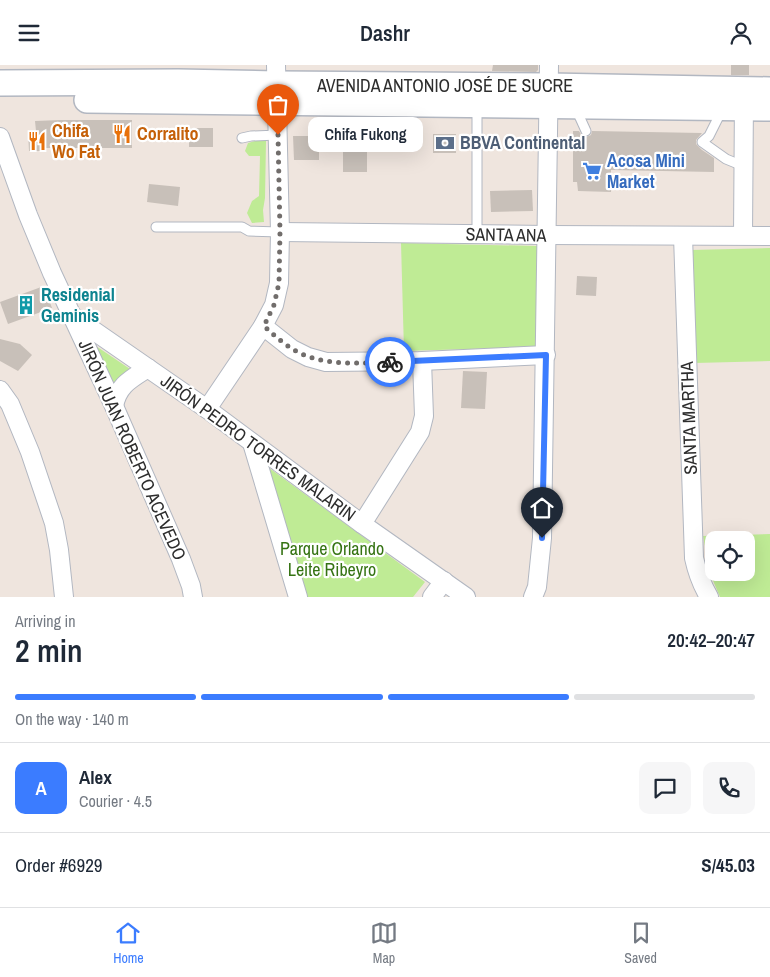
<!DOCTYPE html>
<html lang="en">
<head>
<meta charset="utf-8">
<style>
  :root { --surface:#fff; --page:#f6f6f7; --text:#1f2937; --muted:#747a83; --line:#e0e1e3; --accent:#3b7cff }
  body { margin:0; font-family:"Archivo Narrow",sans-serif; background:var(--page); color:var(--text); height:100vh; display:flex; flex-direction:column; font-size:19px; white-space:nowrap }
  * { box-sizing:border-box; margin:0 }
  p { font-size:16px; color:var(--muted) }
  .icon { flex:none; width:28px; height:28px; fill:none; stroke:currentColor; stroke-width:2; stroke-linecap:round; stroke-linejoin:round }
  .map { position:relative; height:532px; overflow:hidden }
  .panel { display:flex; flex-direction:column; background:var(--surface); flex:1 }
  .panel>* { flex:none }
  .controls { position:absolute; left:705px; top:466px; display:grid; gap:10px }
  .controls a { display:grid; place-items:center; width:50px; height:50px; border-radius:10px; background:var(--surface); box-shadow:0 5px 20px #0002; font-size:25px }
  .pin { position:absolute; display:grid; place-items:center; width:42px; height:42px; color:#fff; margin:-51px -21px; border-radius:50% 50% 50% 0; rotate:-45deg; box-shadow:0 0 5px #0007 }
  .pin .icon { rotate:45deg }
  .courier { position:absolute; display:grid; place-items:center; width:50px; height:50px; margin:-25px; border:4px solid #3b7cff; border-radius:50%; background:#fff; color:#222; box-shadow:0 1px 6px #0007 }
  .bubble { position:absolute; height:35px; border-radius:10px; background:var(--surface); box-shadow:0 5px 20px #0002; font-size:16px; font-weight:600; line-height:35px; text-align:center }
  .head em { font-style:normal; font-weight:600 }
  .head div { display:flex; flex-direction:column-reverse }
  .head { display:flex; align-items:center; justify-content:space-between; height:85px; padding:0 15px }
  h1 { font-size:32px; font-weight:600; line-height:38px }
  .bar { display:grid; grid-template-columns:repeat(4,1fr); gap:8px 5px; align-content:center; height:60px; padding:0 15px }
  .bar i { height:6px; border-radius:4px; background:var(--line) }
  .bar .on { background:var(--accent) }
  .bar p { grid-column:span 4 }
  .line { display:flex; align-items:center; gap:12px; padding:0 15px; border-top:1px solid var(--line) }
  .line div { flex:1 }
  .round { display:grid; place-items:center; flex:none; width:52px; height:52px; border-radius:10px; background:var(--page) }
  header { display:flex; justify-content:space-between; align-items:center; height:65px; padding:0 15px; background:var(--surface); font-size:22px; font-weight:600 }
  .dock { display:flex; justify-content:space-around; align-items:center; height:70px; border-top:1px solid var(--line); background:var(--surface); font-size:14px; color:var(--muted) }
  .dock a { display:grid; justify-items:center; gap:2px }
  .dock .on { color:var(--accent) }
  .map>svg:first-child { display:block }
  .green { fill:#bfeb95; fill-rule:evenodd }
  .building { fill:#c8c0b9 }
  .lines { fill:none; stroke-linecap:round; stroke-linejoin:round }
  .lane-casing { stroke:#b2b7c1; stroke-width:11 }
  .street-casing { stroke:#b2b7c1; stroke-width:20 }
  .secondary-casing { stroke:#b2b7c1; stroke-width:28 }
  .lane { stroke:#fff; stroke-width:9 }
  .street { stroke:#fff; stroke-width:18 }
  .secondary { stroke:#fff; stroke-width:25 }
  .done { stroke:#716d6b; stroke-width:5; stroke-dasharray:0 9 }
  .route { stroke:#3b7cff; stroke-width:6 }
  .labels { text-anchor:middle; stroke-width:4.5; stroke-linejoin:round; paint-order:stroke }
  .street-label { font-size:18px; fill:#2d2d2d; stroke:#fff }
  .food-label { font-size:18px; font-weight:bold; fill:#c56008; stroke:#fff; text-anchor:start }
  .service-label { font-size:18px; font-weight:bold; fill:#4e5e75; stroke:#fff; text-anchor:start }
  .shop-label { font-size:18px; font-weight:bold; fill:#366cbe; stroke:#fff; text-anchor:start }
  .culture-label { font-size:18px; font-weight:bold; fill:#0d838f; stroke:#fff; text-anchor:start }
  .park-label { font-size:18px; fill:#357313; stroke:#fff }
</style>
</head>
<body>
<header><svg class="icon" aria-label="menu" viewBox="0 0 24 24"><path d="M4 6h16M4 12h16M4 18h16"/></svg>Dashr<svg class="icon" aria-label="person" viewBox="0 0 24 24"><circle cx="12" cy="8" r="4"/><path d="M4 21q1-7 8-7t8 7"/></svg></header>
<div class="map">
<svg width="770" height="532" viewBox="0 0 770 532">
  <rect width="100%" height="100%" fill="#efe5de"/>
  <!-- green -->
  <g class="green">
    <path d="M255,76H266L265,133L263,145L264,157L252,158L247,148L252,136L259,131L260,91H249L245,86L248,78Z"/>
    <path d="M401,178L538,181L537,282L404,286Z"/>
    <path d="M770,183V296L695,298L691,185Z"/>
    <path d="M90,277L130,304C121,310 116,314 111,323Z"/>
    <path d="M261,397L425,517L413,532H305Z"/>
    <path d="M770,469V532H720L711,511L703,471ZM714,475H746V508H714Z"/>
  </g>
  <!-- building -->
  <g class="building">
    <path d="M493,0H538V5L536,7L492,6Z"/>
    <rect x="731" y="0" width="18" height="10"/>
    <path d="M60,55H132V83H46V86H29L28,66H36L35,56Z"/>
    <rect x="189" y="63" width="24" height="19"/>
    <path d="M573,66H579L582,71L586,72L591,70L592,66L702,68L696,75V79L702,85L714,93V107L611,105V127L578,126L577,117H573Z"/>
    <rect x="433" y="69" width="23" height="19"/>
    <rect x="343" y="70" width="24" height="37"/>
    <path d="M293,71H319V95H294Z"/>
    <path d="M149,119L180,122L178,141L147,137Z"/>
    <path d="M532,125L533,146L491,147L490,126Z"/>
    <path d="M577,211L597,212L596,231L576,230Z"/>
    <path d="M44,221L52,243L8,259L0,237Z"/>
    <path d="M0,274L20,279L32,290L18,306L0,296Z"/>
    <path d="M463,306L487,307L485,344L461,343Z"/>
  </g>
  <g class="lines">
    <!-- lane casing -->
    <g class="lane-casing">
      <g id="lane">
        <path d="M576,44L586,66"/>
        <path d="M722,45L709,71L702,77L726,94L743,101"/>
        <path d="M242,73L251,71L278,70"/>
        <path d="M156,162H242L249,166L280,167"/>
        <path d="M477,169V41"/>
      </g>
    </g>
    <!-- street casing -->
    <g class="street-casing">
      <g id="street">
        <path d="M0,72L28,150L52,208L114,341L181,494L191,521L193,532"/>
        <path d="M280,167L547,170L770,171"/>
        <path d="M743,170L744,32"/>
        <path d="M683,171L694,493C697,507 702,520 709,532"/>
        <path d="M74,252L207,344L362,459L466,532"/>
        <path d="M263,261L292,284L308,292L326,297L422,296L546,290"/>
        <path d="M0,325L10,339L30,387L54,458L59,485L64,532"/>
        <path d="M114,341C118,320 131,314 148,303"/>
        <path d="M207,344L263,261L274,240L279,218L280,167L276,0"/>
        <path d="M252,378L298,532"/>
        <path d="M362,459L420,367L424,351L422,296"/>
        <path d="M432,532L444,516"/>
        <path d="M533,532L537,522L542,473L549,0"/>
      </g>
    </g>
    <!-- secondary casing -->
    <g class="secondary-casing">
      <g id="secondary">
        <path d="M0,18L178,17L277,19L549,21L770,25"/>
        <path d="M87,35L770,43"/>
      </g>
    </g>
    <!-- lane -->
    <use href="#lane" class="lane"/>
    <!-- street -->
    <use href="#street" class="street"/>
    <!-- secondary -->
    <use href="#secondary" class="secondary"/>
  </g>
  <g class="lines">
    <!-- done -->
    <path class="done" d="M278,70L280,167L279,218L274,240L264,261C272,268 281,277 291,283C319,302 358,298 390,297"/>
    <!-- route -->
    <path class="route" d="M390,297L546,290L542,473"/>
  </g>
  <!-- icons -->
  <defs>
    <g id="restaurant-bare" transform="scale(1.5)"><path d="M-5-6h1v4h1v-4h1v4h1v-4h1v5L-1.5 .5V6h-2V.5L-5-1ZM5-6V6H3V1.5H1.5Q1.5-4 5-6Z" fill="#e8710a" stroke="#fff" stroke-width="2.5" paint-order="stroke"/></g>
    <g id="bank-bare" transform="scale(1.5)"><path d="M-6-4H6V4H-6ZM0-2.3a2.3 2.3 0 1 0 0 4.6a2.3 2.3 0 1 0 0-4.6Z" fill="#5c6f8a" stroke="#fff" stroke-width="2.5" paint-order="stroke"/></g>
    <g id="supermarket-bare" transform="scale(1.5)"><path d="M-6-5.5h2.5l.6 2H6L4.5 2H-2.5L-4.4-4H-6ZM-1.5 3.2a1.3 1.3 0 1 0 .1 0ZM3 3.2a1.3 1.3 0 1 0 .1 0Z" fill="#3f7fe0" stroke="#fff" stroke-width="2.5" paint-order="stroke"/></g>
    <g id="building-bare" transform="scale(1.5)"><path d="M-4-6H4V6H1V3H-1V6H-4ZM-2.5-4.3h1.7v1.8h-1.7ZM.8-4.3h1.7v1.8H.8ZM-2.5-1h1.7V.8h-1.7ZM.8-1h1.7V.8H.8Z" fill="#0f9aa8" stroke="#fff" stroke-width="2.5" paint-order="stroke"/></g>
  </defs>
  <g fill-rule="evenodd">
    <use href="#restaurant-bare" x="122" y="69"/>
    <use href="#restaurant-bare" x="37" y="76"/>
    <use href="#bank-bare" x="445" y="78"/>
    <use href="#supermarket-bare" x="592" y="106"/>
    <use href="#building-bare" x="26" y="240"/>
  </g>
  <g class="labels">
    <!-- street labels -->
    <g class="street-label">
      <text x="445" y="27">AVENIDA ANTONIO JOSÉ DE SUCRE</text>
      <text transform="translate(506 170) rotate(1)" y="6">SANTA ANA</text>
      <text transform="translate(689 353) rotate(-92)" y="6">SANTA MARTHA</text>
      <text transform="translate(258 383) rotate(36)" y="6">JIRÓN PEDRO TORRES MALARIN</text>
      <text transform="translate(132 385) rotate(66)" y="6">JIRÓN JUAN ROBERTO ACEVEDO</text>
    </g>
    <!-- food labels -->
    <g class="food-label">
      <text x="52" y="72">Chifa<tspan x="52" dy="21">Wo Fat</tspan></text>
      <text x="137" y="75">Corralito</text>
    </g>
    <!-- service labels -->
    <g class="service-label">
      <text x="460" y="84">BBVA Continental</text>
    </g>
    <!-- shop labels -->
    <g class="shop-label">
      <text x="607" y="102">Acosa Mini<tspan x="607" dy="21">Market</tspan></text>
    </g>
    <!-- culture labels -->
    <g class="culture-label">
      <text x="41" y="236">Residenial<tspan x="41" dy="21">Geminis</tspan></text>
    </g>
    <!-- park labels -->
    <g class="park-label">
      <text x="332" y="490">Parque Orlando<tspan x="332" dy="21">Leite Ribeyro</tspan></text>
    </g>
  </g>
</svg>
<div class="controls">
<a><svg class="icon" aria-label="locate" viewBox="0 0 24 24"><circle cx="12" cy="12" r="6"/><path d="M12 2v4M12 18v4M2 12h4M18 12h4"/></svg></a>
</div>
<div class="pin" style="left:278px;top:70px;background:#ea580c"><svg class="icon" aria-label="bag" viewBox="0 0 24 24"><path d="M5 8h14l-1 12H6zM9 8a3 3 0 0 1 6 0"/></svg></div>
<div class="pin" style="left:542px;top:473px;background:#1f2937"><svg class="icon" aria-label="home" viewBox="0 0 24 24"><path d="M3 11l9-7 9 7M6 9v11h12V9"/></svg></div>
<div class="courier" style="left:390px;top:297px"><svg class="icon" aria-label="bike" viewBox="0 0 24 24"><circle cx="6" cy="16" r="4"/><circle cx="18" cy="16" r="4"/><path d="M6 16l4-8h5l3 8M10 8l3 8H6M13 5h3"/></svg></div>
<div class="bubble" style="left:308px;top:52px;width:115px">Chifa Fukong</div>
</div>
<section class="panel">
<div class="head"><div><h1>2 min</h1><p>Arriving in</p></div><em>20:42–20:47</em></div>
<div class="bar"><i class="on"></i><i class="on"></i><i class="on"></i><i></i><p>On the way · 140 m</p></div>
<div class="line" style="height:90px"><b class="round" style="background:var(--accent);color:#fff">A</b><div><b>Alex</b><p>Courier · 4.5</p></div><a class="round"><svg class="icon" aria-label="chat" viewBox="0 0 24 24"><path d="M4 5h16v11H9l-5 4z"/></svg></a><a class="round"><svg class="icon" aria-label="phone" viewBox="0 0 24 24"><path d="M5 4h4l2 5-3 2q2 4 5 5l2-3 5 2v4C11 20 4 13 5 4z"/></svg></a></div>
<div class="line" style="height:65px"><div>Order #6929</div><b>S/45.03</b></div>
</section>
<nav class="dock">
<a class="on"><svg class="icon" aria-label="home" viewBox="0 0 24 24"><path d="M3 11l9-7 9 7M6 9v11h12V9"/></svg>Home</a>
<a><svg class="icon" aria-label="map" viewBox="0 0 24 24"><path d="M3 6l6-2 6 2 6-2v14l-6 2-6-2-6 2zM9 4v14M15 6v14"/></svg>Map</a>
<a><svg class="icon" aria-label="saved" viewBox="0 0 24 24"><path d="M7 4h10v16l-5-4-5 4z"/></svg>Saved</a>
</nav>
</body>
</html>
